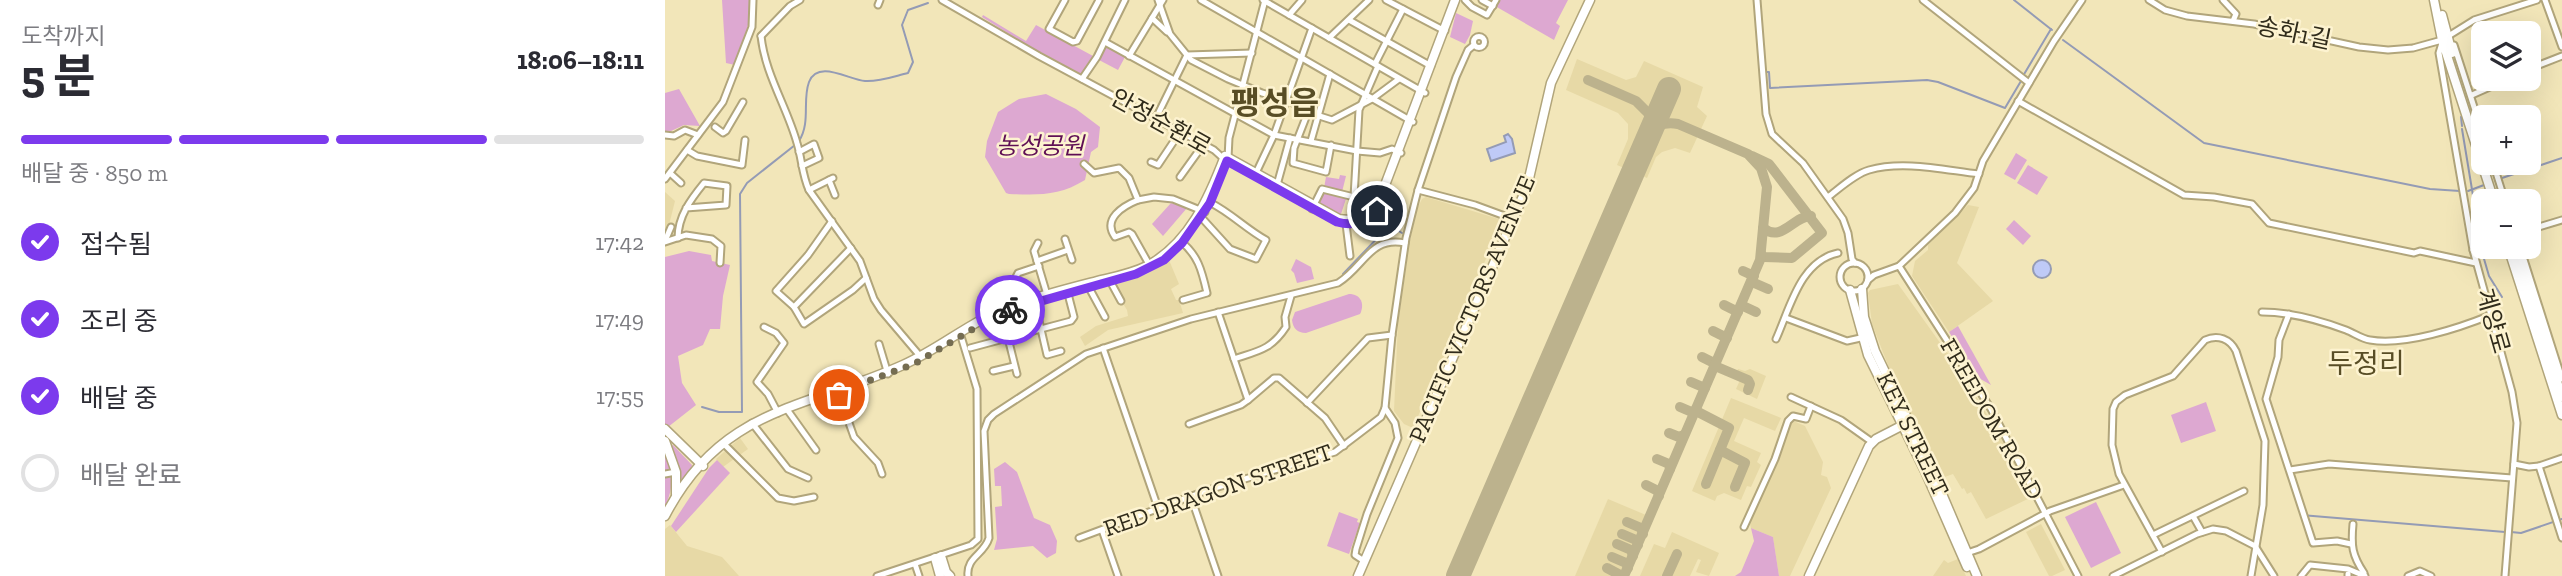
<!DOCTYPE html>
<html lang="ko">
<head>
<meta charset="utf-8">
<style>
  :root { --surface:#fff; --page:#f2f2f3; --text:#2b2b33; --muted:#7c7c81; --line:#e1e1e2; --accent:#7c3aed }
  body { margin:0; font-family:"Zilla Slab","Noto Sans KR",serif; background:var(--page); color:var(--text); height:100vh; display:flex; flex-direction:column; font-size:26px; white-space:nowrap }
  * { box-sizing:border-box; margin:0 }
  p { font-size:23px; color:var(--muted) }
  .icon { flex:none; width:38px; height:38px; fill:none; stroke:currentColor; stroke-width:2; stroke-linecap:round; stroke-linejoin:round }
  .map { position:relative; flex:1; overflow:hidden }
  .sheet { display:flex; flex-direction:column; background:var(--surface); width:665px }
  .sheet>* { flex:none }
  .tools { position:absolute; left:1806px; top:21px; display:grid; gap:14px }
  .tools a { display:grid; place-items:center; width:70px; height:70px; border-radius:10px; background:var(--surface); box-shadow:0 7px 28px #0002; font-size:35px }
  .pin { position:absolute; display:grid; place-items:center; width:60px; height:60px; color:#fff; margin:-30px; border:4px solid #fff; border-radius:50%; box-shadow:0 2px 7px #0007 }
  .courier { position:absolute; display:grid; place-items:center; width:70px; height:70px; margin:-35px; border:5px solid #7c3aed; border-radius:50%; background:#fff; color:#222; box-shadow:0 2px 9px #0007 }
  .head em { font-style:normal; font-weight:700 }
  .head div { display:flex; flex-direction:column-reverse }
  .head { display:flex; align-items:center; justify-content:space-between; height:119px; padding:0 21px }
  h1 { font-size:46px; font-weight:700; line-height:52px }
  .bar { display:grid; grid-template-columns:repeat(4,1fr); gap:10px 7px; align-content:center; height:84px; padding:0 21px }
  .bar i { height:9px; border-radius:5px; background:var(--line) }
  .bar .selected { background:var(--accent) }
  .bar p { grid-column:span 4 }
  ol { padding:0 21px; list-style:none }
  li { display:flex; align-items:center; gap:21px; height:77px }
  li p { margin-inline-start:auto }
  li .icon { padding:7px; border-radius:50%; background:var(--accent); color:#fff; stroke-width:4 }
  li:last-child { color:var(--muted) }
  li i { width:38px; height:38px; border:4px solid var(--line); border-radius:50% }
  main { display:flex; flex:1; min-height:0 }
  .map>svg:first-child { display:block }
  .built { fill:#e7d9a6 }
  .green { fill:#dda8d1 }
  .water { fill:#bfcaf7; stroke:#949bb5; stroke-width:2 }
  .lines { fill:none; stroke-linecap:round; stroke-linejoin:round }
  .stream { stroke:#949bb5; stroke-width:2 }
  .taxiway { stroke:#bcb28d; stroke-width:10 }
  .runway { stroke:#bcb28d; stroke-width:24 }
  .minor-casing { stroke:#b1a57b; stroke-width:9 }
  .major-casing { stroke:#b1a57b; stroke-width:11 }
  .minor { stroke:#fff; stroke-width:5 }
  .major { stroke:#fff; stroke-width:8 }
  .done { stroke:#756d52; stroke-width:7; stroke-dasharray:0 12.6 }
  .route { stroke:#7c3aed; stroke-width:9 }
  .labels { text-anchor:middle; stroke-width:5; stroke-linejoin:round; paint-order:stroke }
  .street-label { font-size:24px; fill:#312c1b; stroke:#fdf3d0 }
  .park-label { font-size:24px; font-style:italic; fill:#5f0e54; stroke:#fdf3d0 }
  .quarter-label { font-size:28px; fill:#584d25; stroke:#fdf3d0 }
  .district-label { font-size:32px; font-weight:bold; fill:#584d25; stroke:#fdf3d0 }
</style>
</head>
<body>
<main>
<section class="sheet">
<div class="head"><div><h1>5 분</h1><p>도착까지</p></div><em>18:06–18:11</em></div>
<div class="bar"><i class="selected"></i><i class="selected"></i><i class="selected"></i><i></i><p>배달 중 · 850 m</p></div>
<ol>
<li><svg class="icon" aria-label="check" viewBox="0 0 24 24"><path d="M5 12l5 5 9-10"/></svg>접수됨<p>17:42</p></li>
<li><svg class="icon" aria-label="check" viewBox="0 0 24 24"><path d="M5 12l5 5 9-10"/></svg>조리 중<p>17:49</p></li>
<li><svg class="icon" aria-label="check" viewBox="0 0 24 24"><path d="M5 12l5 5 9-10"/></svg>배달 중<p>17:55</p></li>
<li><i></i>배달 완료</li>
</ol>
</section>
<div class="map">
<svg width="1897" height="576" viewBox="0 0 1897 576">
  <rect width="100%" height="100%" fill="#f2e6b9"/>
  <!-- built -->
  <g class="built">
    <path d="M912,59L961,80L971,77L979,61L1038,87L1032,107L1042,116L1025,153L1010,148L997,152L991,157L982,178L952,165L963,139V124L953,113L901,90Z"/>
    <path d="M0,192L10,201L3,229L0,228Z"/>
    <path d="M761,197L834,219L836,224L748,428L739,424L729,411L733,322L742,262L741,258L752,209L757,199Z"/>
    <path d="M1303,205L1314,207L1292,263L1328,301L1284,332L1247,276L1250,261L1263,250V245Z"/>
    <path d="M504,260L514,284L506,289L511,300H514L518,313L443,330L420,346L415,337L431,326L463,316L462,310L449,289L450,285L482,274Z"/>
    <path d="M1233,284L1301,379L1337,440L1367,497L1321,519L1306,492L1302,494L1299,488L1297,489L1288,474L1277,478L1228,378L1207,324L1203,293L1205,290Z"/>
    <path d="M1073,369L1080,371L1085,369L1101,376L1092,399L1071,389L1075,380L1070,375Z"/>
    <path d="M192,387L196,402L155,416L146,404Z"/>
    <path d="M1066,398L1116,418L1110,431L1079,418L1069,441L1096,453L1092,462L1096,465L1086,487L1082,486L1076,500L1059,493L1052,496L1050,501L1027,491Z"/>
    <path d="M1126,420L1140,426L1158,462L1156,475L1162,477L1166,488L1125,576H1114L1108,537L1086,528L1085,524Z"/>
    <path d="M75,438L83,449L58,467L51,459Z"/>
    <path d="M943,499L981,515L955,576H910Z"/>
    <path d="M1376,524L1400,570L1387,576H1384L1361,532Z"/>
    <path d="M5,525L22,546L57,557L74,576H0V529Z"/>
    <path d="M1007,532L1054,553L1044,576L1031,572L1036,560L1033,559L1025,576H975L989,544L1000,548Z"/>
    <path d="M1293,559L1301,576H1268L1279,560L1283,563Z"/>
  </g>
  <!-- green -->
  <g class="green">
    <path d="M57,0H84L85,19L70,65L61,63Z"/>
    <path d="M834,0H903L891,23L895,26L889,40L830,6Z"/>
    <path d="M791,13L808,21L805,35L800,44L785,37Z"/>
    <path d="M318,15L361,41L371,25L428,56L416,74L360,44L317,17Z"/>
    <path d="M441,47L460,57L453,70L434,60Z"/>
    <path d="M14,89L35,126L19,125L4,132L0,131V93Z"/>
    <path d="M381,94L411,109L435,127L433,147L426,152L420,180C394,196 374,195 344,194L341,193L320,157L322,141L333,112L354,99Z"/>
    <path d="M1351,153L1362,160L1350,180L1339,174Z"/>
    <path d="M1363,165L1383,177L1372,195L1352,183Z"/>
    <path d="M675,175L681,176L677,192L659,188L661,177L674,179Z"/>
    <path d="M660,191L682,196L675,217L652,204Z"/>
    <path d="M506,203L522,208L498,236L487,224Z"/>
    <path d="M1349,220L1366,236L1358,245L1341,229Z"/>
    <path d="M24,251L46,255L47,261L65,265L58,296L55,329H45L38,345L13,356L17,383L31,405L3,427L0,425V257Z"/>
    <path d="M631,259L646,267L649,279L632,283L629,273L626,270Z"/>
    <path d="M684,294C696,294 700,304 695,314L641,333C632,333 628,328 627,320L630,312Z"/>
    <path d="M1293,326L1326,385L1312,377L1284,332Z"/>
    <path d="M1541,402L1551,431L1516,443L1506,415Z"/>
    <path d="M8,445L27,465L26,470L17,480L13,477L5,446Z"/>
    <path d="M0,451C7,472 10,486 0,506Z"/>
    <path d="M52,460L65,473L11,532L6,526L44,468Z"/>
    <path d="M340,462L352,472L369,518L385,525L392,541L391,553L382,558L368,546L329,550L332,539L330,507L337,506L336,486H330L329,469Z"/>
    <path d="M1431,502L1456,553L1426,568L1400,517Z"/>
    <path d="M674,512L693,519L692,522L695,523L684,554L662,546Z"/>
    <path d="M1086,528L1108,537L1114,576H1070L1076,572L1089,541Z"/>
  </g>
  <!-- water -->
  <g class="water">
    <path d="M843,134L847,139L850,153L826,161L822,149L841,142L839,136Z"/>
    <circle cx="1377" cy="269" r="9"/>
  </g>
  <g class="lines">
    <!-- stream -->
    <g class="stream">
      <path d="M1349,0L1387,30"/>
      <path d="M1398,40L1539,143L1765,189L1795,191"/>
      <path d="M1101,72H1104L1105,88L1262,80L1273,82L1340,108L1356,81"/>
      <path d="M1358,76L1386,29"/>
      <path d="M1796,117L1797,126"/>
      <path d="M1797,129L1816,244"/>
      <path d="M134,141C146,122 137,101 144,82C153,59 184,80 200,81C214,82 230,76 243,73L248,62L237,25L243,10L263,3"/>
      <path d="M1837,178L1897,158"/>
      <path d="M1803,191L1819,185"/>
      <path d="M722,224L737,233"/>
      <path d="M1817,252L1824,276L1837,297"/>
      <path d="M678,274L721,229L725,227"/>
      <path d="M37,407L54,412H77L75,194L82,183L130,145"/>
      <path d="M1636,515L1840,532"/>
      <path d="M1846,532L1856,533L1897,519"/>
    </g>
    <!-- taxiway -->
    <g class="taxiway">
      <path d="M923,80L971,101L983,113L985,118L983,133"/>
      <path d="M1087,156L1104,164L1157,233L1127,258L1099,257L1096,254"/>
      <path d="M1098,228C1117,243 1128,216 1146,216"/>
      <path d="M1078,271L1089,276"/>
      <path d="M1087,282L1103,289"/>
      <path d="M1059,305L1073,312"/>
      <path d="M1076,305L1091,312"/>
      <path d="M1048,331L1062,338"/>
      <path d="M1037,357L1051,364"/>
      <path d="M1050,366L1083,380L1085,384L1083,390"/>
      <path d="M1026,382L1040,388"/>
      <path d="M1015,407L1029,413"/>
      <path d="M1031,409L1033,412L1064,428L1041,484"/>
      <path d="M1004,433L1014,437L1019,435"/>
      <path d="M1055,450L1080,463L1070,487"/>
      <path d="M992,459L1004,464L1005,469"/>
      <path d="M981,485L993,491L994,496"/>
      <path d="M962,522L976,528L978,534"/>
      <path d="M957,534L971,540L973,545"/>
      <path d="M952,544L966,550L968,556"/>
      <path d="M947,557L961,563L963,568"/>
      <path d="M942,568L957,576"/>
      <path d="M793,576V575"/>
      <path d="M959,576L1095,260L1102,187L1096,168L1083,154L1013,124C997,121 988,127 980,140"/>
      <path d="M1002,576L1012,554"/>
    </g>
    <!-- runway -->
    <path class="runway" d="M793,576L1004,89"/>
    <!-- minor casing -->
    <g class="minor-casing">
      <g id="minor">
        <path d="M277,0L374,56L549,150L559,159"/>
        <path d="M400,0L384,29L408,42L412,41L434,0"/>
        <path d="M493,0L505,34L526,60L563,79L597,93L621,99L645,113L667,120L707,99L734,79"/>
        <path d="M536,0L748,122"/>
        <path d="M598,0L760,93"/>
        <path d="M721,0L780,31"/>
        <path d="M800,0L807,7L822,15L831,0"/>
        <path d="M817,0L828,6"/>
        <path d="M1092,0L1101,114L1107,134L1138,163L1178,219L1183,233L1187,259L1190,263"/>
        <path d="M1258,0L1364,83"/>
        <path d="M1484,0L1500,10L1522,16L1589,24L1694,47L1723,50L1748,48L1777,40L1809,20L1872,0"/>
        <path d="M1558,0L1571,14L1568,21"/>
        <path d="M1880,0L1897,47"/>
        <path d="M213,5L215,0"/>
        <path d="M624,15L637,0"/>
        <path d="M487,18L502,32"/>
        <path d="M684,20L766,66"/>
        <path d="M96,36C100,74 122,107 132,143C137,159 137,175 144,190L195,261L209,299L216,310L255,356"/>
        <path d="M96,36L125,6L135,0"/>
        <circle cx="814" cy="42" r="5.5"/>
        <path d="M664,38L704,0"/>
        <path d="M440,42L609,135L692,151L715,153L727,149L736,153"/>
        <path d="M1777,43L1774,53L1808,250L1847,392L1852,423L1840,576"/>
        <path d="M1789,45L1818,135"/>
        <path d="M464,56L498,0"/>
        <path d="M710,64L738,9"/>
        <path d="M1864,69L1897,56"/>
        <path d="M417,79L432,57L460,0"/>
        <path d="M1807,95L1843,79"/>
        <path d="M1353,101L1519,195L1549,197L1587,204L1604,223L1749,253L1755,251L1811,263"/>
        <path d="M643,112L629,148L628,163L661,172L666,145"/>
        <path d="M491,118L522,55L587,53"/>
        <path d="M50,127L58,133L61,131L78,102"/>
        <path d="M0,135L9,136L20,130L33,135"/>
        <path d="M646,141L665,74"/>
        <path d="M22,150L32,156L77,165L80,140"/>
        <path d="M134,152L149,144L154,158L137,166"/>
        <path d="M563,158L564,138L600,0"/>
        <path d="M486,162L493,165L515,132"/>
        <path d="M1828,163L1840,201"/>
        <path d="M419,164L429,173L454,168L464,178L473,200C458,206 437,219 450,237L464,232L467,234L485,266"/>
        <path d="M5,173L16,183"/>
        <path d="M590,175L609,135L647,28"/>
        <path d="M515,177L538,145"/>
        <path d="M0,179L58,102L87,27L88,0"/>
        <path d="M164,180L170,195"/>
        <path d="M612,185L625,138"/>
        <path d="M144,190L168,178"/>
        <path d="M753,190L810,205L848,219"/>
        <path d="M1163,197C1175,188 1190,174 1204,170C1238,160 1279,170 1314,174"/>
        <path d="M473,200L489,197L508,199L540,212"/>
        <path d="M713,204L689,197L694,110L713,66"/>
        <path d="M647,209L657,189L689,197"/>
        <path d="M536,217L565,249L591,259L601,240C581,229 566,213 546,203"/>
        <path d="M167,221L143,255L111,291L129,307L139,324L188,290L201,278"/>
        <path d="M681,224L685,256"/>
        <path d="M697,229L708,223V215"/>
        <path d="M1864,230L1897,220"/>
        <path d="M13,238C13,216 26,199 39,183L62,186L61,205L21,208"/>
        <path d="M400,239L407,260"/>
        <path d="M514,240C533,254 537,271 542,293L518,300"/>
        <path d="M0,241L6,227"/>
        <path d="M0,242L21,235L47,239L56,246L55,263"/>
        <path d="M373,243L369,251L383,298"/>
        <path d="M1855,247L1897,379"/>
        <path d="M1808,250L1818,246"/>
        <path d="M372,261L403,250"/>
        <circle cx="1189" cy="277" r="14"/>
        <path d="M1234,266L1326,409L1413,576"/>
        <path d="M444,279L456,301"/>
        <path d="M1203,280L1209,275L1234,266L1290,213L1309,188L1318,161L1389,41L1417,0"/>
        <path d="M422,284L440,317"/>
        <path d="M332,292L346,287L353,273L374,266"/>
        <path d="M369,299L382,355L396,351"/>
        <path d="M129,307L186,248"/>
        <path d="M336,310L352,374"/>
        <path d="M553,312L583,400L609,378H614L660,418L679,446"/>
        <path d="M1597,312C1625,312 1654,320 1681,330C1689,333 1697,339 1705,340C1740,346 1794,328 1826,315"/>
        <path d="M1624,314L1614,340L1613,357L1601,399L1648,543L1672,541L1686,544"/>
        <path d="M1121,318L1182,341L1200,337"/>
        <path d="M99,327L111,333L119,343L92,382L103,394L113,413"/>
        <path d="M1111,339C1125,308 1135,261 1173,253"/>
        <path d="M214,344L223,374"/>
        <path d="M305,348L406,321L409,317L402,290"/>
        <path d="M438,348L493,508"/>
        <path d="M569,359C593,351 606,350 621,327L620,317L626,296"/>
        <path d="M328,371L349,366"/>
        <path d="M172,389L189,437L213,463L217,474"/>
        <path d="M1126,397L1176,420L1207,442"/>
        <path d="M642,403L703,338L727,335"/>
        <path d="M121,408L151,450"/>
        <path d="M87,423L123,469L143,478"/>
        <path d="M524,424L576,405L583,400"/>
        <path d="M58,443L113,498L129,501L149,497"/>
        <path d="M1897,458L1874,466L1897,538"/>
        <path d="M1849,464L1864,467L1874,466"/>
        <path d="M1625,470L1664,464L1847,478"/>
        <path d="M0,474L11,472"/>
        <path d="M526,497L553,576"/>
        <path d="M1528,516L1537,532"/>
        <path d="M1688,524C1686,546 1687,555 1699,573"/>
        <path d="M1079,527L1110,459L1123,421L1128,416L1141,419L1146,406"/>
        <path d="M437,530L453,576"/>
        <path d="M1488,535L1579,491"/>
        <path d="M414,538L543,490L670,452L716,417L720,408"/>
        <path d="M1497,552L1454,474L1447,445L1448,409L1451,402L1460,395L1508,376L1540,340C1553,334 1565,339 1571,351L1600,441L1598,505L1586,576"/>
        <path d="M1302,553L1314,549L1385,511L1459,485"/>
        <path d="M699,561L690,555L691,549L702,514L733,438L730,423L720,408L727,335L741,238L753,190L791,77L803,50L809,45"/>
        <path d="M250,564L254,576"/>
        <path d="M212,576L306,545L313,539L312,389L295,333"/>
        <path d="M303,576C301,557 319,555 324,538L319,431L323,420L329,414L421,354L526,319L673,283C700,266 705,236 740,243"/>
        <path d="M1448,576L1532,534L1548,529L1561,531L1590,546L1609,576"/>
        <path d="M1636,576L1645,565L1683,569L1700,576"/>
        <path d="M1683,576V574"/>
        <path d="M1743,576L1755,571L1766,576"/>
      </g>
    </g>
    <!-- major casing -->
    <g class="major-casing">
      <g id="major">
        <path d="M1769,0L1777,40L1829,201"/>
        <path d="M1777,15L1787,53"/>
        <path d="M1843,247L1897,415"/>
        <path d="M1849,247L1897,397"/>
        <path d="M1197,289L1199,317L1210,351L1266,468L1312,576"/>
        <path d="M1185,290L1203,355L1260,471L1302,567"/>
        <path d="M0,429L38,466"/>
        <path d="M0,441L11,472V494"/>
        <path d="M0,516C56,407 140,409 238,365C274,349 304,323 340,308C369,297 401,289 432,281C449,277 466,274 482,266C524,244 544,198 560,156L674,219C692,222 705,216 714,201L790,0"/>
        <path d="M276,556L281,572L285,576"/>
        <path d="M270,558L275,576"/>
        <path d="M693,576L862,187L886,83L925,0"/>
        <path d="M1144,576L1204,446L1211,439L1240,424"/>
      </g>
    </g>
    <!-- minor -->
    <use href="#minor" class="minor"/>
    <!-- major -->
    <use href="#major" class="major"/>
  </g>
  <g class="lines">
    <!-- done -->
    <path class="done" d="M174,395L173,392L249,364L325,319L345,310"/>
    <!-- route -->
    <path class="route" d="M345,310L471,274L499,260L517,243L545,203L562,161L672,222C687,226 701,223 712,211"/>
  </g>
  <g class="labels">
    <!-- street labels -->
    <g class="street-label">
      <text transform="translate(1629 33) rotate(12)" y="8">송화1길</text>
      <text transform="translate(496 122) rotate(29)" y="8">안정순환로</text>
      <text transform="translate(807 309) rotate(-67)" y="8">PACIFIC VICTORS AVENUE</text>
      <text transform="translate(1828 321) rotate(74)" y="8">계양로</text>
      <text transform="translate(1327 419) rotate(60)" y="8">FREEDOM ROAD</text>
      <text transform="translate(1248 434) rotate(64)" y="8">KEY STREET</text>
      <text transform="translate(553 490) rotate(-19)" y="8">RED DRAGON STREET</text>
    </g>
    <!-- park labels -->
    <g class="park-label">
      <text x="375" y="154">농성공원</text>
    </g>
    <!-- quarter labels -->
    <g class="quarter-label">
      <text x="1701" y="373">두정리</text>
    </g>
    <!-- district labels -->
    <g class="district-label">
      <text x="610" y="114">팽성읍</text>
    </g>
  </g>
</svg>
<div class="tools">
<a><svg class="icon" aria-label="layers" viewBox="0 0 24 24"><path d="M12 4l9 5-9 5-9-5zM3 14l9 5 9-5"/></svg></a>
<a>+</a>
<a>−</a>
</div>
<div class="pin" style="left:174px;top:395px;background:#ea580c"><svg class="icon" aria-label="bag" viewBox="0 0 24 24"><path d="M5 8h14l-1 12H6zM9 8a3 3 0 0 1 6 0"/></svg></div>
<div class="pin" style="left:712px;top:211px;background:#1f2937"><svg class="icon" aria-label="home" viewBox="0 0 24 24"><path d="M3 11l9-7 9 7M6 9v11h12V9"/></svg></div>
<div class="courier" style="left:345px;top:310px"><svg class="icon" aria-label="bike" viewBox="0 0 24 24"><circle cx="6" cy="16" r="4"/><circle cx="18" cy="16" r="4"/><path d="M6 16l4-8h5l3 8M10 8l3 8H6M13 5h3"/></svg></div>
</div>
</main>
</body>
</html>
